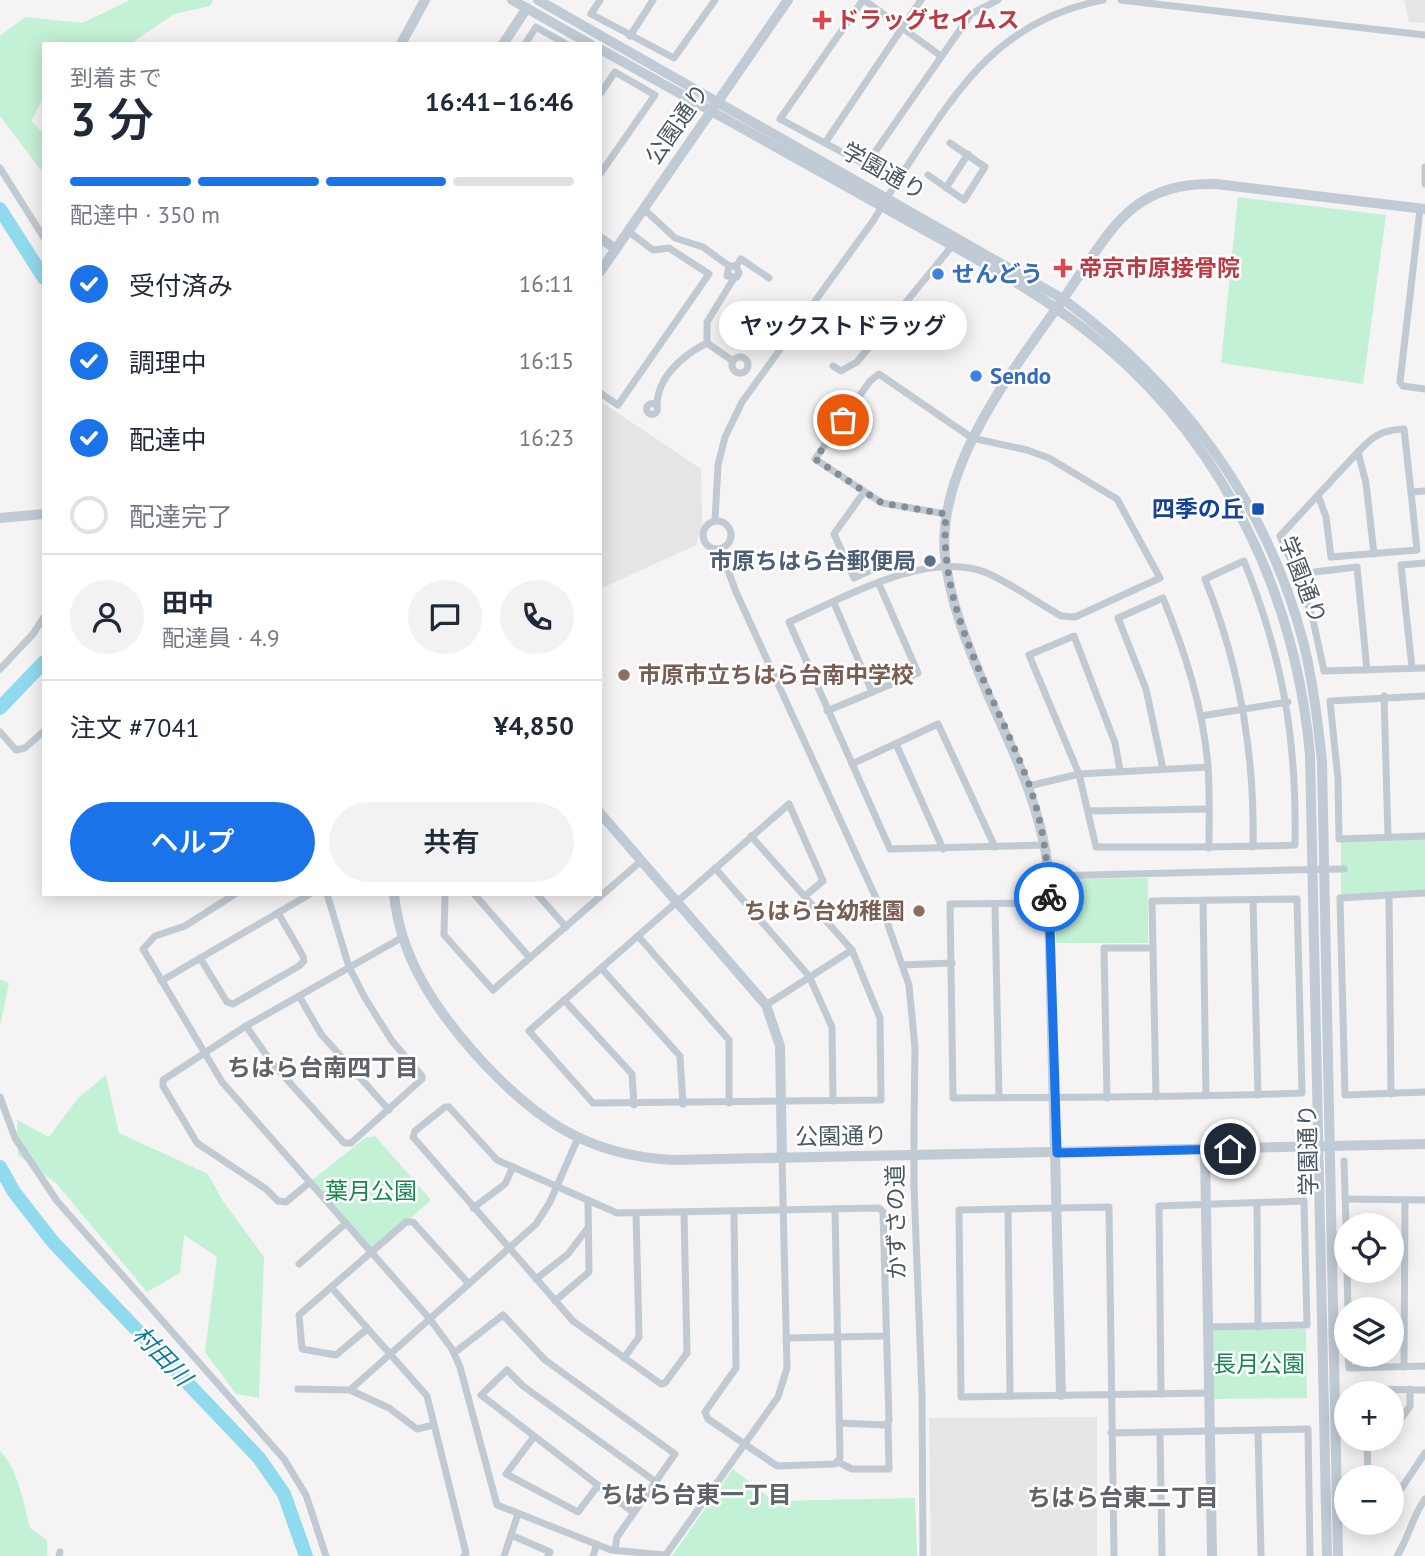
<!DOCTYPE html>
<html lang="ja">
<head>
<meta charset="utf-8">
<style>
  :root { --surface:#fff; --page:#f2f2f3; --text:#1f2937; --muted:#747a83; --line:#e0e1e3; --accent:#1a73e8 }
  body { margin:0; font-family:"PT Sans","Noto Sans JP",sans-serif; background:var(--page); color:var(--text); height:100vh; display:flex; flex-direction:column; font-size:26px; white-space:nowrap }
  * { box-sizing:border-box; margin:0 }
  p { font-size:23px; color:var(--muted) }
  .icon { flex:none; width:38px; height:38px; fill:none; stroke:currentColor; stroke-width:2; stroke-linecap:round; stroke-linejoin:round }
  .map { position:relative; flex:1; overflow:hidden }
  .panel { position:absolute; left:42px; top:42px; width:560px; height:854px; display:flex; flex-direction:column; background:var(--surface); border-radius:0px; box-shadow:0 4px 18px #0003 }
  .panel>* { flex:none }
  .tools { position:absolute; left:1334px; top:1213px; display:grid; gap:14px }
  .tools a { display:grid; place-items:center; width:70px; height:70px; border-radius:50%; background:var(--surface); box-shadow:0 4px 18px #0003; font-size:35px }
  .pin { position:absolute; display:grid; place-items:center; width:60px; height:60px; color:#fff; margin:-30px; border:4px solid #fff; border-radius:50%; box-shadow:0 2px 7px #0007 }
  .courier { position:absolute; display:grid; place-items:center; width:70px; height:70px; margin:-35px; border:5px solid #1a73e8; border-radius:50%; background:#fff; color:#222; box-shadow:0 2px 9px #0007 }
  .bubble { position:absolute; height:49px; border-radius:24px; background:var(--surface); box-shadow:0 4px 18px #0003; font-size:23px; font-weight:600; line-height:49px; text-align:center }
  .summary em { font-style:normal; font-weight:600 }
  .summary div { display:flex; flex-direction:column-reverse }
  .summary { display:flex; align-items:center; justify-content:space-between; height:119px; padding:0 28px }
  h1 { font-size:46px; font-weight:600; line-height:52px }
  .bar { display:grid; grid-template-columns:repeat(4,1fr); gap:10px 7px; align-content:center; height:84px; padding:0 28px }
  .bar i { height:9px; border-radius:5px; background:var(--line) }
  .bar .on { background:var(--accent) }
  .bar p { grid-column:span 4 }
  .line { display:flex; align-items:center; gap:18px; padding:0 28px; border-top:2px solid var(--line) }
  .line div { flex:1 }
  .round { display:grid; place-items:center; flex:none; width:74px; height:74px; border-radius:37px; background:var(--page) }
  ol { padding:0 28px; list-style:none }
  li { display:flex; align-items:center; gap:21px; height:77px }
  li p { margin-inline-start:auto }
  li .icon { padding:7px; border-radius:50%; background:var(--accent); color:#fff; stroke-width:4 }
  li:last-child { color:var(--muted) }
  li i { width:38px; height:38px; border:4px solid var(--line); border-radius:50% }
  .action { display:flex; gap:14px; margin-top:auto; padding:14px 28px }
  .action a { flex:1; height:80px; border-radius:42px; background:var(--accent); color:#fff; font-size:28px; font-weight:600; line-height:80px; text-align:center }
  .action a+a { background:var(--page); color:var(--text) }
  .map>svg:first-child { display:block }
  .education { fill:#e6e4e5 }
  .green { fill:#c3f1d5 }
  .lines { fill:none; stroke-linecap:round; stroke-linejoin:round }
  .river { stroke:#90daee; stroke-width:14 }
  .street { stroke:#c1cad2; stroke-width:7 }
  .secondary { stroke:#c1cbd6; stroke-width:10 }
  .street-bridge { stroke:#c1cad2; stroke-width:7 }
  .done { stroke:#868d94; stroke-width:7; stroke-dasharray:0 12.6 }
  .route { stroke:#1a73e8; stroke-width:9 }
  .health-dot { fill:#e0444e; stroke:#fff; stroke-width:2.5 }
  .shop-dot { fill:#3f7fe0; stroke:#fff; stroke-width:2.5 }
  .transit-dot { fill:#1a4fb4; stroke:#fff; stroke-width:2.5 }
  .service-dot { fill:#5c6f8a; stroke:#fff; stroke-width:2.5 }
  .education-dot { fill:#8d6e63; stroke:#fff; stroke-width:2.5 }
  .labels { text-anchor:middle; stroke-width:5; stroke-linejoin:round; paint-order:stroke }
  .health-label { font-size:23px; font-weight:bold; fill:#be3a42; stroke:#fff; text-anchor:start }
  .street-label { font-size:23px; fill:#4a5661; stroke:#fff }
  .shop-label { font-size:23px; font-weight:bold; fill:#366cbe; stroke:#fff; text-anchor:start }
  .transit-label { font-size:23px; font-weight:bold; fill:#164399; stroke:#fff; text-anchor:end }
  .service-label { font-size:23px; font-weight:bold; fill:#4e5e75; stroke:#fff; text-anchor:end }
  .education-label { font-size:23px; font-weight:bold; fill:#785e54; stroke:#fff; text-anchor:start }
  .park-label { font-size:23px; fill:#17864f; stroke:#fff }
  .neighbourhood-label { font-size:24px; font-weight:bold; fill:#5f6368; stroke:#fff }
  .water-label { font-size:24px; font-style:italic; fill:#0c7c9b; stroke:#fff }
</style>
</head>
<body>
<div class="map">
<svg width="1425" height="1556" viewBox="0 0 1425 1556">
  <rect width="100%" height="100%" fill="#f5f3f3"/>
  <!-- education -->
  <g class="education">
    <path d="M1404,0H1425V23L1409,22Z"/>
    <path d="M600,401L701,469L702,524L696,545L600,589Z"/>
    <path d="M1097,1417V1556H931L929,1418Z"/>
  </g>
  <!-- green -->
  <g class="green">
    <path d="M130,0H213L210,6L174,14L130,44H44V97L31,121L44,134V174L0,116V36L25,17L82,23Z"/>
    <path d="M1238,197L1386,215L1363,384L1221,363Z"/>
    <path d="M1425,838V892L1341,896V841Z"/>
    <path d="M1148,878V943H1056V879Z"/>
    <path d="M0,979L9,983L0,1026Z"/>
    <path d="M106,1075L119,1133L208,1174L223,1201L264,1257L259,1398L236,1394L205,1352L217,1257L184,1235L180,1273L147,1292L57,1184L18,1155L17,1120L49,1137L78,1098Z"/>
    <path d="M375,1136L431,1200L371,1253L310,1182L365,1138Z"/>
    <path d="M1211,1329H1306L1307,1398L1212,1399Z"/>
    <path d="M0,1451C18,1469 24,1504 30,1528L47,1540V1556H0Z"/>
    <path d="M733,1469L774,1501L915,1498L917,1556H672Z"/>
  </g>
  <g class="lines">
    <!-- river -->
    <g class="river">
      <path d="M0,209L44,278"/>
      <path d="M0,708L44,662"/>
      <path d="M0,1167L14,1192L53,1242L259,1458L284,1494L306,1556"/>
    </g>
    <!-- street -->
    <g class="street">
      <path d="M600,0L591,14L674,58L715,0"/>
      <path d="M863,0L780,119L866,165L971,14L998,0"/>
      <path d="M864,0L941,56"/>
      <path d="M1121,0L1425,35"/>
      <path d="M630,36L653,0"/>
      <path d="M525,44L536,27L566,44"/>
      <path d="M600,94L615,72L655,95L600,174"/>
      <path d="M825,143L921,0"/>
      <path d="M1425,167V184"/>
      <path d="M0,168L44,238"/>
      <path d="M928,175L964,200L985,167L950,143"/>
      <path d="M898,180C954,94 995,21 1103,0"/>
      <path d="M946,188L968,154"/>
      <path d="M644,209L675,238L703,247L729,266H736L739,273L737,277L727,276L729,266"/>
      <path d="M1420,209L1400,382L1403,386L1425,389"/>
      <path d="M736,266L741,259L769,278"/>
      <path d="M831,305L876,336"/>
      <path d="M707,343L733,361"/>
      <circle cx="740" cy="365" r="8"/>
      <path d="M833,366L841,371L857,362L952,246"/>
      <path d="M600,393L618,405L709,274L669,248L653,250L628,231"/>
      <circle cx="652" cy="409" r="5.5"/>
      <path d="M657,406C657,377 683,355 707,343V322L734,278"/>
      <path d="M1358,452C1373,436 1381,430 1404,429L1411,492L1425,491"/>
      <path d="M864,492L834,534L854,578L886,563"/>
      <path d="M1318,495L1326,517L1331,557L1417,550L1411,492"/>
      <path d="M946,514L882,503L815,459L870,381L879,374L972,438L1027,450L1049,458L1117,499L1160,578L1075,617L1061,616C1037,602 1012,584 987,573C927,549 844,598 789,622L890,849L1045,845"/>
      <path d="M715,520L718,465L725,437L742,402L873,221"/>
      <circle cx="717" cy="535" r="14"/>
      <path d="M720,549L736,592L887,922L909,985L915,1048L914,1125"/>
      <path d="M1297,574L1280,536L1358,452L1366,483L1374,554"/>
      <path d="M834,603L872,692"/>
      <path d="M1412,668L1401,565L1425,563"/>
      <path d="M0,669L33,634L44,617"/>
      <path d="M1367,670L1357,567L1297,574L1313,620L1324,671L1425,668"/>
      <path d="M1384,696L1388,837"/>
      <path d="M1425,696L1330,701L1338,779L1339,839L1425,836"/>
      <path d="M827,711L918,673L879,584"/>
      <path d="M1201,716L1288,702"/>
      <path d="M0,732L16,750L25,748L44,731"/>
      <path d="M896,744L943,849"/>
      <path d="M852,764L938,724L995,847"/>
      <path d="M1163,769L1146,689L1118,618L1163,598C1185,652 1203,707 1208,766C1210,793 1209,821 1209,848"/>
      <path d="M1120,770L1115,743L1074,636L1029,655L1079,774L1096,847C1163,847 1229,848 1295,845C1297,740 1283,658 1244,561L1205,579C1240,666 1255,753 1253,847"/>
      <path d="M1029,786L1079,774L1208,767"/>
      <path d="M1090,811L1208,809"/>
      <path d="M751,836L852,950L880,1018L881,1100L593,1103L529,1031L789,804L823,881L805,896"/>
      <path d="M715,868L809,976L832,1027L833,1101"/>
      <path d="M1049,876L1289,870"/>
      <path d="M1425,893L1340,898L1345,1095L1425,1092"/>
      <path d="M235,894L185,926L155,936L143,949L222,1082L429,1318L452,1349L460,1367L497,1505L611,1550L665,1555"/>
      <path d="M445,894L444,935L493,990L641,861"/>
      <path d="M474,894L530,958"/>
      <path d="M537,894L566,927"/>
      <path d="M1389,897L1391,1094"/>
      <path d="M1253,900L1258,1095"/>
      <path d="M1203,901L1206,1096"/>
      <path d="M1050,903L950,904L953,1098C1069,1097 1186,1098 1302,1093L1297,899L1152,901L1156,1097"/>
      <path d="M995,904L999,1098"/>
      <path d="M638,936L729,1040V1103"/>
      <path d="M200,958L227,1002L233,1004L299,966L304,961L303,956L278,913"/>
      <path d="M902,965L952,963"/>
      <path d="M601,968L680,1056L683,1104"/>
      <path d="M161,981L310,894"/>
      <path d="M299,996L321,1034L389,1110"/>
      <path d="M564,1000L632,1074L634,1105"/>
      <path d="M766,1005L852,950"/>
      <path d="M246,1026L272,1063L344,1143H351L422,1079V1076L392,1041L365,998L349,967L327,894"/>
      <path d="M0,1097L15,1138L57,1201L284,1459L306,1495L326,1556"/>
      <path d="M1107,1098L1104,948H1153"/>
      <path d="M1344,1161L1346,1225"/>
      <path d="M310,1182L286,1202L278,1201L266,1189L197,1143L163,1086V1080L246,1026L403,937"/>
      <path d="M914,1186L922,1395L923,1556"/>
      <path d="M1346,1199L1425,1200"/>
      <path d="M1257,1205L1258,1327"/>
      <path d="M473,1208L505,1184L513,1167"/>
      <path d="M1008,1209L1010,1396"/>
      <path d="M734,1211L736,1368L705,1412L708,1419L777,1466L835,1464L840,1458L835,1209"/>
      <path d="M684,1212L687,1353L665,1383L661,1384L573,1321L413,1137L415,1131L445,1107H449L497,1160L617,1213L879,1208L883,1212L889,1421L885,1425L839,1423"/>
      <path d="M299,1264L346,1223"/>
      <path d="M1347,1270L1348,1309"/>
      <path d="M536,1279L568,1254L587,1229"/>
      <path d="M331,1287L427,1396L466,1553L464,1556"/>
      <path d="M555,1301L589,1272L588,1200"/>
      <path d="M367,1329L336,1355L302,1349L299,1315L406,1222H413L469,1284"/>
      <path d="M787,1338L886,1336"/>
      <path d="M454,1353L503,1315L545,1360L675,1454L617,1537L615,1550"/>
      <path d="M1348,1354L1349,1368L1425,1366"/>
      <path d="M624,1358L639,1337L636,1213"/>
      <path d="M1404,1367L1405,1200"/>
      <path d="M298,1389L350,1390L389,1408L417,1429L434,1425"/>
      <path d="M350,1390L536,1224L550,1202L578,1138"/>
      <path d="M1365,1393V1389L1425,1390"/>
      <path d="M1161,1394L1159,1206L1304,1201L1307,1325L1208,1327"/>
      <path d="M1258,1431L1261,1556"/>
      <path d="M1111,1433L1308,1429L1310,1556"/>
      <path d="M1160,1433L1162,1556"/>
      <path d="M1391,1433L1410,1406V1389"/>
      <path d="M533,1438L506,1474L578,1512L597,1487"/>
      <path d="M1367,1438L1368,1477"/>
      <path d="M1367,1444H1383L1387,1438"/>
      <path d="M838,1462L852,1469H889L888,1424"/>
      <path d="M1391,1504L1425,1453"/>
      <path d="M634,1513L481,1395L507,1370L523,1386L656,1482"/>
      <path d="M511,1535L550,1552L548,1556"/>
      <path d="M59,1556L60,1552"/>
      <path d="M504,1556L518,1514"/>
      <path d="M593,1556L597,1544"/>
      <path d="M665,1556L778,1397L787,1368L782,1158"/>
      <path d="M1114,1556L1109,1207L959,1210L961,1397L1210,1393"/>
      <path d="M1397,1556C1409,1537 1412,1517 1425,1499"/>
    </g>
    <!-- secondary -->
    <g class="secondary">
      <path d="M512,0L590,44"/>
      <path d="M538,0L1063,299C1179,385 1266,500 1303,641C1313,680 1318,722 1322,762L1338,1556"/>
      <path d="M401,44L425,0"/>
      <path d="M503,44L527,8"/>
      <path d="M600,49C695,102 789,154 883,207C950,245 1022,281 1083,328C1218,431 1295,588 1310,755L1327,1556"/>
      <path d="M600,238L616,249"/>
      <path d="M600,272L788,0"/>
      <path d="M0,518L44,514"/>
      <path d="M600,813L766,1005L780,1046L782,1158"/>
      <path d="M394,894C400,955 432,1004 471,1049C529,1115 583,1156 674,1160L1425,1144"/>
      <path d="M1205,1151L1212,1556"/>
      <path d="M1061,1395L1048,867C1040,805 1014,753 989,697C970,651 950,605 945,556C936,464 1018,364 1068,292C1111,230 1132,181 1216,184L1425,209"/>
    </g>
    <!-- street-bridge -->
    <g class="street-bridge">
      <path d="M873,221L898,180"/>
      <path d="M1289,870L1344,869"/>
      <path d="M914,1186V1125"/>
    </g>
  </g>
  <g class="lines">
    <!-- done -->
    <path class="done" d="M843,420L815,459L882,503L946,514C937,614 997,696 1030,787C1042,822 1048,859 1049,897"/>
    <!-- route -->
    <path class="route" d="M1049,897L1057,1153L1230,1149"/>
  </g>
  <!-- markers -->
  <g class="health-dot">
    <path d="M818.5 9.5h7v7h7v7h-7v7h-7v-7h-7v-7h7z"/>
    <path d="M1059.5 257.5h7v7h7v7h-7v7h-7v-7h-7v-7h7z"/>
  </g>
  <g class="shop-dot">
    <circle cx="938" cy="274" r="7"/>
    <circle cx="976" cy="376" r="7"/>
  </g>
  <rect class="transit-dot" x="1251" y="502" width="14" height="14" rx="3.5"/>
  <circle class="service-dot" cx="930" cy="561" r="7"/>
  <g class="education-dot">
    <circle cx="624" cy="675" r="7"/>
    <circle cx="919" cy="911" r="7"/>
  </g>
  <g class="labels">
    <!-- health labels -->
    <g class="health-label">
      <text x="836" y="28">ドラッグセイムス</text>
      <text x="1079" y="276">帝京市原接骨院</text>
    </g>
    <!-- street labels -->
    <g class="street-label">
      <text transform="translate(677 124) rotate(-55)" y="8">公園通り</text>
      <text transform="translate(884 171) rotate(29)" y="8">学園通り</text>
      <text transform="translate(1303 580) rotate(69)" y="8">学園通り</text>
      <text transform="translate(841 1136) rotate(-1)" y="8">公園通り</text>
      <text transform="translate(1308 1150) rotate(-91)" y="8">学園通り</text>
      <text transform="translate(896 1222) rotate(-91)" y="8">かずさの道</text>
    </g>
    <!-- shop labels -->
    <g class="shop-label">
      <text x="952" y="282">せんどう</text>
      <text x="990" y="384">Sendo</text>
    </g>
    <!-- transit labels -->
    <g class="transit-label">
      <text x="1244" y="517">四季の丘</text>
    </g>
    <!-- service labels -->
    <g class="service-label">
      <text x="916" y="569">市原ちはら台郵便局</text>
    </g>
    <!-- education labels -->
    <g class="education-label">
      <text x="638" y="683">市原市立ちはら台南中学校</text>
      <text x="905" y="919" text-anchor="end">ちはら台幼稚園</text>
    </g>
    <!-- park labels -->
    <g class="park-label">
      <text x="371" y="1199">葉月公園</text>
      <text x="1259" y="1372">長月公園</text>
    </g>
    <!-- neighbourhood labels -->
    <g class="neighbourhood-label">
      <text x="323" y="1076">ちはら台南四丁目</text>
      <text x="696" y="1503">ちはら台東一丁目</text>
      <text x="1123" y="1506">ちはら台東二丁目</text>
    </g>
    <!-- water labels -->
    <g class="water-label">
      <text transform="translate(162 1356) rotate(46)" y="8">村田川</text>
    </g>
  </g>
</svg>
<div class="tools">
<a><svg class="icon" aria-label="locate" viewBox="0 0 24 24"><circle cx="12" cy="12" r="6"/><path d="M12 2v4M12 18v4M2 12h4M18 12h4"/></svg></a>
<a><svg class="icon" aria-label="layers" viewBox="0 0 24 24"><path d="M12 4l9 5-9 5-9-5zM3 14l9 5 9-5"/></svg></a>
<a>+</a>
<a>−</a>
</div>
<div class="pin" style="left:843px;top:420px;background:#ea580c"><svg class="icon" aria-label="bag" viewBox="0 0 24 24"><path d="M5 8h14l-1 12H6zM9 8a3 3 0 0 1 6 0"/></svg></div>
<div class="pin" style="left:1230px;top:1149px;background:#1f2937"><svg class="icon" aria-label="home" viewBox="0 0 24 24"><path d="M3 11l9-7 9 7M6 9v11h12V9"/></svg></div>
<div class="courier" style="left:1049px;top:897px"><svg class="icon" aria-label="bike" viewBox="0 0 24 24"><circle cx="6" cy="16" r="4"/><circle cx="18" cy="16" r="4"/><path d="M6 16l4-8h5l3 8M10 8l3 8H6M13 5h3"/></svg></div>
<div class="bubble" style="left:719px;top:301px;width:248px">ヤックストドラッグ</div>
<section class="panel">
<div class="summary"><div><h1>3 分</h1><p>到着まで</p></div><em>16:41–16:46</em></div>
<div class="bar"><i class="on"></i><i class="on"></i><i class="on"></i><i></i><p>配達中 · 350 m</p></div>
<ol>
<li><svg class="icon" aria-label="check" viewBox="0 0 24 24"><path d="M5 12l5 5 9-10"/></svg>受付済み<p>16:11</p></li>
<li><svg class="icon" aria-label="check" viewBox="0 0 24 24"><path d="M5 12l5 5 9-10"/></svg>調理中<p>16:15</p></li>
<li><svg class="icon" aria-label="check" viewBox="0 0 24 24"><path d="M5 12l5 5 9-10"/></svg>配達中<p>16:23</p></li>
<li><i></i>配達完了</li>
</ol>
<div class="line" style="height:126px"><a class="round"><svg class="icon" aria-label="person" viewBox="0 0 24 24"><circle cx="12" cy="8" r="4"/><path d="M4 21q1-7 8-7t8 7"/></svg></a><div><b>田中</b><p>配達員 · 4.9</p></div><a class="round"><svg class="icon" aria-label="chat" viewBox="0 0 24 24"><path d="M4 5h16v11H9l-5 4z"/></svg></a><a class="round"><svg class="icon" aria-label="phone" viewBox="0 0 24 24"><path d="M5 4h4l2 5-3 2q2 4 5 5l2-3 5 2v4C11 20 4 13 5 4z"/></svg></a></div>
<div class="line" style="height:91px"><div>注文 #7041</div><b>¥4,850</b></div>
<div class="action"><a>ヘルプ</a><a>共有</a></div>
</section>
</div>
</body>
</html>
